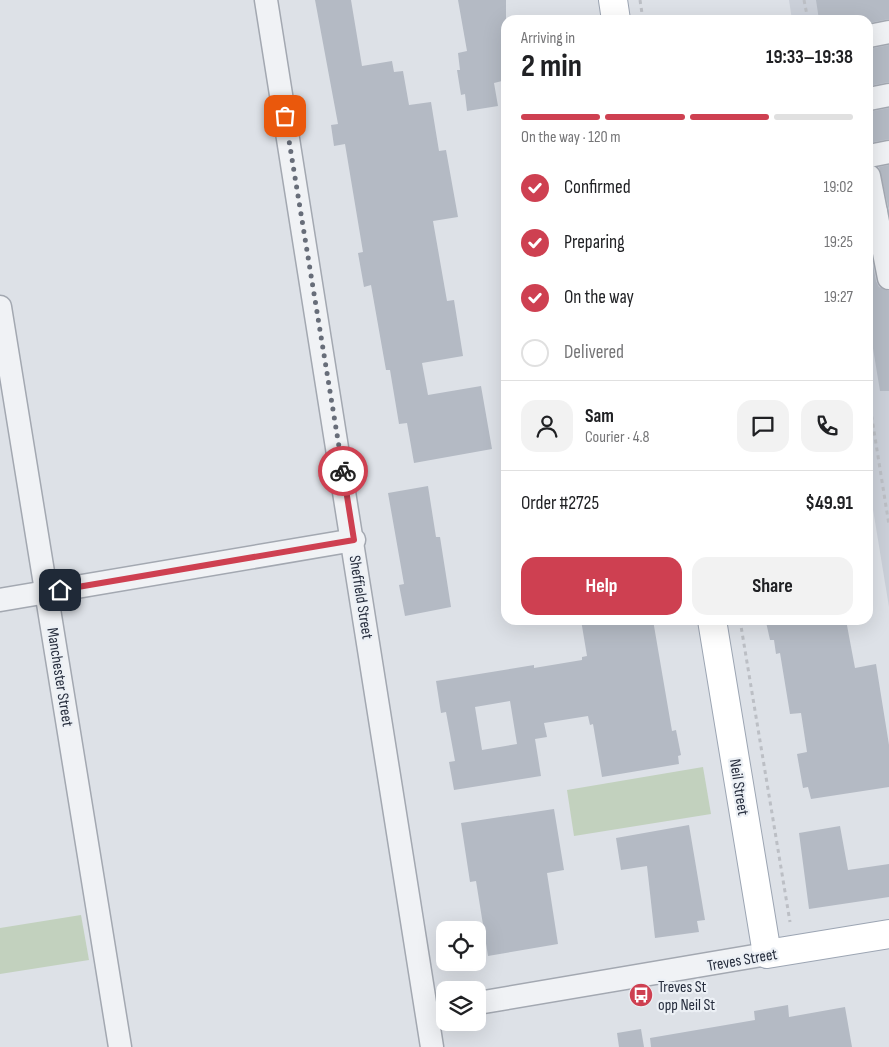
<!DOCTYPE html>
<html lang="en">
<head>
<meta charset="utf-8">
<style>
  :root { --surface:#fff; --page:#f2f2f2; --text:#202124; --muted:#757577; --line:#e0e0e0; --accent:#ce4051 }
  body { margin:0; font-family:"Sofia Sans Condensed",sans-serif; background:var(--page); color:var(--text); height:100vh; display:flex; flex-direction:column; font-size:19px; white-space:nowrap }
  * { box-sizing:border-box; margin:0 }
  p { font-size:16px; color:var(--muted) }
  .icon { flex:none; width:28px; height:28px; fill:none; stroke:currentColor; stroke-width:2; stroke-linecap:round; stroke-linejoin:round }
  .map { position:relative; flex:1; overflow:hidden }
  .sheet { position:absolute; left:501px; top:15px; width:372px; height:610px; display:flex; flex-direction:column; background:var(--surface); border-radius:15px; box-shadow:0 5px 20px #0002 }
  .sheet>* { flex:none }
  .fabs { position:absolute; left:436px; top:921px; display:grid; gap:10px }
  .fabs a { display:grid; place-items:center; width:50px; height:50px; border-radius:10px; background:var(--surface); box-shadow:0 5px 20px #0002; font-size:25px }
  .pin { position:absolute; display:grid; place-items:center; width:42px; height:42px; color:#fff; margin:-21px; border-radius:10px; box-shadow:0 2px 8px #0006 }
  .courier { position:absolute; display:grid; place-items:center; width:50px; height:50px; margin:-25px; border:4px solid #ce4051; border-radius:50%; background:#fff; color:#222; box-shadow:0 1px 6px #0007 }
  .overview em { font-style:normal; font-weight:700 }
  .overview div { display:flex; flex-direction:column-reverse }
  .overview { display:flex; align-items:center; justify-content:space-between; height:85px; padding:0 20px }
  h1 { font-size:32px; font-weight:700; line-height:38px }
  .bar { display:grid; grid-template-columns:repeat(4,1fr); gap:8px 5px; align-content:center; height:60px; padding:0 20px }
  .bar i { height:6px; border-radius:4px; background:var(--line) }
  .bar .current { background:var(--accent) }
  .bar p { grid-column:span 4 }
  .line { display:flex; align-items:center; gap:12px; padding:0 20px; border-top:1px solid var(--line) }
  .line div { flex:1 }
  .round { display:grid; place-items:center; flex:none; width:52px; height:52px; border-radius:15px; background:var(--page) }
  ol { padding:0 20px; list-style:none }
  li { display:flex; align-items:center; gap:15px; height:55px }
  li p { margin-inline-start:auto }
  li .icon { padding:5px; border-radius:50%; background:var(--accent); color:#fff; stroke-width:4 }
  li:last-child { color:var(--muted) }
  li i { width:28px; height:28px; border:2px solid var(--line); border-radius:50% }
  .button { display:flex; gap:10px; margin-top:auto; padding:10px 20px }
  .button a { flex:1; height:58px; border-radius:15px; background:var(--accent); color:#fff; font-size:20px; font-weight:700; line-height:58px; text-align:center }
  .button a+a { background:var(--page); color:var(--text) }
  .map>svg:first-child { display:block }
  .built { fill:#cbd0d9 }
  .green { fill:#c2d1be }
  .building { fill:#b4bac4; fill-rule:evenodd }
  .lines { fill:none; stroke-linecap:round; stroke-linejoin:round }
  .minor-casing { stroke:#a3a8b1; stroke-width:25 }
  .major-casing { stroke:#9ca5b3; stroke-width:30 }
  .path { stroke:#bcbfc5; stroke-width:3; stroke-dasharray:4 4; stroke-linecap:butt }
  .minor { stroke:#f0f2f5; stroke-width:22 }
  .major { stroke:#fff; stroke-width:28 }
  .done { stroke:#676d79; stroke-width:5; stroke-dasharray:0 9 }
  .route { stroke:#ce4051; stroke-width:6 }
  .labels { text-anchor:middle; stroke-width:4.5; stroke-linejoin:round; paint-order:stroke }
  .street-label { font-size:16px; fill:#272e3e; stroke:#ecf0f5 }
  .poi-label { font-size:16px; fill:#272e3e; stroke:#ecf0f5; text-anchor:start }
</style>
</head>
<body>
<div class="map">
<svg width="889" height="1047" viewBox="0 0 889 1047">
  <rect width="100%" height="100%" fill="#dde1e7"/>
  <!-- built -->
  <path class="built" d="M789,0H889V607L869,485V20H792Z"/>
  <!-- green -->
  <g class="green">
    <path d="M703,767L711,814L574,836L567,790Z"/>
    <path d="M81,915L89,960L0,974V928Z"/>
  </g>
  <!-- building -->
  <g class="building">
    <path d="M315,0H351L362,66L392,61L394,72L403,71L409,105L431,102L439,151L446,150L458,217L433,221L447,301L454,300L463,356L422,363L428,395L481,386L492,449L414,463L407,423L399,424L390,370H386L371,285L364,287L358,253L363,252L345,144L334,146L331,125L338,124Z"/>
    <path d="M458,0H506V80L494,83L498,106L467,111L465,94L461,95L457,70H460L458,53L467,51Z"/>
    <path d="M816,0H889V19L869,23V20H819Z"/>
    <path d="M889,45V82L869,86V49Z"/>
    <path d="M889,108V139L869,143V112Z"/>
    <path d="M889,165V210L879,167Z"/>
    <path d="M869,243L876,281L879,287L889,291V391H880L869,324Z"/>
    <path d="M428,486L436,537H440L451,607L405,616L399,585L404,584L388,493Z"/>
    <path d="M581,620H653L672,731L676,730L681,755L678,756L679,764L602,777L593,724L590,725L588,716L544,723L547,737L535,739L541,776L454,790L449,762L455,761L446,712L441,713L436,681L534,665V668L582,660V657L587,656ZM510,701L517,744L482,750L475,707Z"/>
    <path d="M778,620H846L855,668L876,664L889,745V787L811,799L808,787L803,788L797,754L807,752L801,713L790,714L780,653L776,654L774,640H770L766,622Z"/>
    <path d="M554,809L564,870L547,873L558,944L488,956L476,881L470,882L461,823Z"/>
    <path d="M689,825L705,920L697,921L699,932L655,938L647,866L621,870L616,838Z"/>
    <path d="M840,826L848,870L889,864V897L809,909L799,833Z"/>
    <path d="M788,1005L789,1017L845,1007L852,1047H651L650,1038L755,1020L754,1011Z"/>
    <path d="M641,1029L644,1047H619L617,1033Z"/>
  </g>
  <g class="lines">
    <!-- minor casing -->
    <g class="minor-casing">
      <g id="minor">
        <path d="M266,0L432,1047"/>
        <path d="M869,36L889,32"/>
        <path d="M869,99L889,95"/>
        <path d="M869,156L889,152"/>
        <path d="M869,176L876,212L869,213"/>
        <path d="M876,212L889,278"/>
        <path d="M0,307L120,1047"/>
        <path d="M0,600L354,540"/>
        <path d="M478,1003L767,954"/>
      </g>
    </g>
    <!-- major casing -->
    <g class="major-casing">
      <g id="major">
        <path d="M613,0L616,20"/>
        <path d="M712,620L767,954L889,934"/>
      </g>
    </g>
    <!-- path -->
    <g class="path">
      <path d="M640,0L643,20"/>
      <path d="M804,0L808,20"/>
      <path d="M869,400L889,525"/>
      <path d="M740,620L790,922"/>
    </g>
    <!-- minor -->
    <use href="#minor" class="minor"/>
    <!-- major -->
    <use href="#major" class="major"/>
  </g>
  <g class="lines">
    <!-- done -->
    <path class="done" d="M285,116L343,471"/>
    <!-- route -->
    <path class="route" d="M60,590L354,540L343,471"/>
  </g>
  <!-- icons -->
  <defs>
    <g id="bus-disc" transform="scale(1.25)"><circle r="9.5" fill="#ce4051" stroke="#ecf0f5"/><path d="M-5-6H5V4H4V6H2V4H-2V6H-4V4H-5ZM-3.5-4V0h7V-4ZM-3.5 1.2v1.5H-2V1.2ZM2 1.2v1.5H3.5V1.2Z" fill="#fff"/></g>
  </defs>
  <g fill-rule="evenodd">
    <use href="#bus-disc" x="641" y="995"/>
  </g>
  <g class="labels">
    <!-- street labels -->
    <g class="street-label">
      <text transform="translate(362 597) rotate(81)" y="6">Sheffield Street</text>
      <text transform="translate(61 677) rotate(81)" y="6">Manchester Street</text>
      <text transform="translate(740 787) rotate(81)" y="6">Neil Street</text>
      <text transform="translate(742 959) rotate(-10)" y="6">Treves Street</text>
    </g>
    <!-- poi labels -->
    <g class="poi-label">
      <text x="658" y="992">Treves St<tspan x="658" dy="18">opp Neil St</tspan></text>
    </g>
  </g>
</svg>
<div class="fabs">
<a><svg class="icon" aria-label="locate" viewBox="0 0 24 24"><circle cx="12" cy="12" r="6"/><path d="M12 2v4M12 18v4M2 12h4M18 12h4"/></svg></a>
<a><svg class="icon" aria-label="layers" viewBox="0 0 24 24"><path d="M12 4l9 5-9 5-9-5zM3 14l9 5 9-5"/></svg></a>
</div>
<div class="pin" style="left:285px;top:116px;background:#ea580c"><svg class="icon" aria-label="bag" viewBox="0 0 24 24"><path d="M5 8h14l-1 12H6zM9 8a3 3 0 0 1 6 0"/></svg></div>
<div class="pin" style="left:60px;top:590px;background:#1f2937"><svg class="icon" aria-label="home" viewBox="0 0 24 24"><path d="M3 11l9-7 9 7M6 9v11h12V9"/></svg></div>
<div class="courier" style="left:343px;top:471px"><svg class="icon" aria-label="bike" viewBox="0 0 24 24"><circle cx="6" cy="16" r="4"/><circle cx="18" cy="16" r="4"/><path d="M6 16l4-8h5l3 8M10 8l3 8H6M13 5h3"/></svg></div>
<section class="sheet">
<div class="overview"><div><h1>2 min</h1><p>Arriving in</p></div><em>19:33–19:38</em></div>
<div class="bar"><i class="current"></i><i class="current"></i><i class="current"></i><i></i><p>On the way · 120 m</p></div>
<ol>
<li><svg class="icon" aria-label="check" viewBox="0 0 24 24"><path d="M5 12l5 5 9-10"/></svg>Confirmed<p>19:02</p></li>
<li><svg class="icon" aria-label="check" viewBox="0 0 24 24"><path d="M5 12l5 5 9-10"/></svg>Preparing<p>19:25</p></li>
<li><svg class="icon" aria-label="check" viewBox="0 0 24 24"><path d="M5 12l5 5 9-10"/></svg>On the way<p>19:27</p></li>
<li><i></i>Delivered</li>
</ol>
<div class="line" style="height:90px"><a class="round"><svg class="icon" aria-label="person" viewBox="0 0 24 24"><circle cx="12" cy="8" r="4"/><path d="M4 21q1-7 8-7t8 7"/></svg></a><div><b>Sam</b><p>Courier · 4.8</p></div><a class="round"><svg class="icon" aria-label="chat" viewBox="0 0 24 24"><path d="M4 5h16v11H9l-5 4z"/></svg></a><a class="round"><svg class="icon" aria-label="phone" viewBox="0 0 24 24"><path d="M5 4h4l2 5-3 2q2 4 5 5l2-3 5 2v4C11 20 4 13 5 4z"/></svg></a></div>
<div class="line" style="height:65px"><div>Order #2725</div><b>$49.91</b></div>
<div class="button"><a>Help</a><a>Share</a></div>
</section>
</div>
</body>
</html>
